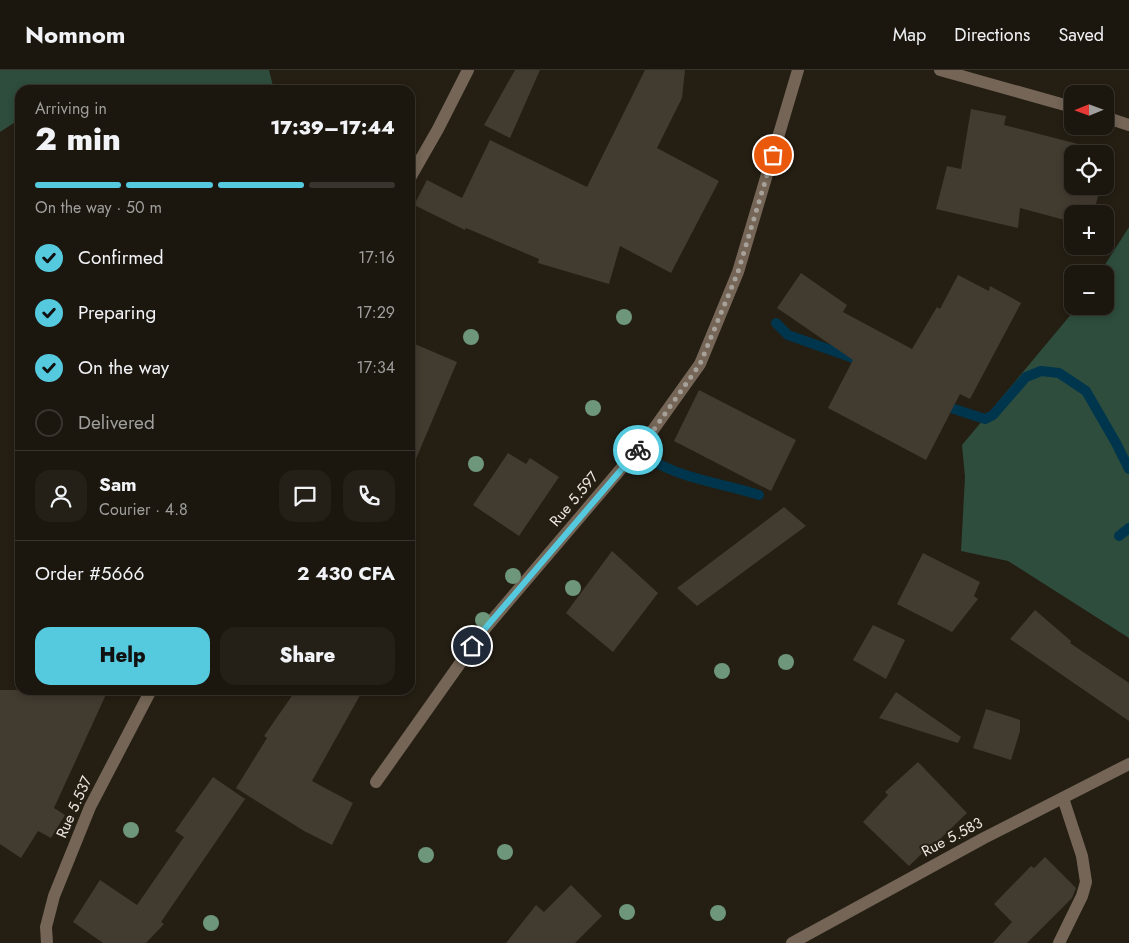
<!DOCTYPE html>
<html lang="en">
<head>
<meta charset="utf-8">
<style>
  :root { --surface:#1b160e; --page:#241f17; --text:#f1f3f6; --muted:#a09f9e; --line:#39352e; --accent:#55cadf }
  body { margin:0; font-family:Jost,sans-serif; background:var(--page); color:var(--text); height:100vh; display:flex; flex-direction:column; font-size:19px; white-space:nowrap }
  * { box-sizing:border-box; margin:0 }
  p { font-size:16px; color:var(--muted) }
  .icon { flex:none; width:28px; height:28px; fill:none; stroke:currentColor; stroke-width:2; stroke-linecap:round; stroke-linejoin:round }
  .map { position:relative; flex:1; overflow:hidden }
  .sheet { position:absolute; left:15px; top:15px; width:400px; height:610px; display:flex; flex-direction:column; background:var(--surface); border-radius:15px; box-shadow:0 2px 8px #0003,0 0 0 1px var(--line) }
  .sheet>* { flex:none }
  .needle { width:32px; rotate:269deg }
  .buttons { position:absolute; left:1064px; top:15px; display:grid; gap:10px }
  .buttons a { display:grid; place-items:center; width:50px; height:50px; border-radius:10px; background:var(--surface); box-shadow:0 2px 8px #0003,0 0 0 1px var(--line); font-size:25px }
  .pin { position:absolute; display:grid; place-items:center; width:42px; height:42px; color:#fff; margin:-21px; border:2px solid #fff; border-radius:50%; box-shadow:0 1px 5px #0007 }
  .courier { position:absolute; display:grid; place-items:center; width:50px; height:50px; margin:-25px; border:4px solid #55cadf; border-radius:50%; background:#fff; color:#222; box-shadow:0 1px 6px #0007 }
  .headline em { font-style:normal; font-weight:800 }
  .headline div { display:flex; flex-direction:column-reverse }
  .headline { display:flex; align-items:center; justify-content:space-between; height:85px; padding:0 20px }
  h1 { font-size:32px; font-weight:800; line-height:38px }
  .bar { display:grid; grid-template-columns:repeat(4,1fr); gap:8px 5px; align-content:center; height:60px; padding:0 20px }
  .bar i { height:6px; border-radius:4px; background:var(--line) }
  .bar .current { background:var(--accent) }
  .bar p { grid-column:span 4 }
  .line { display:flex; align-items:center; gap:12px; padding:0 20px; border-top:1px solid var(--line) }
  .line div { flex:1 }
  .round { display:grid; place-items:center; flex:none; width:52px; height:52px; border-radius:15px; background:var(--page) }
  ol { padding:0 20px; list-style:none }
  li { display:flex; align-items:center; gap:15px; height:55px }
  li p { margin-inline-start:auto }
  li .icon { padding:5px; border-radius:50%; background:var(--accent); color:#111; stroke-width:4 }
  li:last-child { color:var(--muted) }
  li i { width:28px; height:28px; border:2px solid var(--line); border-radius:50% }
  .cta { display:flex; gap:10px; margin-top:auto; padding:10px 20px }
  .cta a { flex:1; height:58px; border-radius:15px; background:var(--accent); color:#111; font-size:20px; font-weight:800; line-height:58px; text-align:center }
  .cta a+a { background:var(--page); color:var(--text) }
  header { display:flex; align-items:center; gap:30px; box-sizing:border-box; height:70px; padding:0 25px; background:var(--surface); border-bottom:1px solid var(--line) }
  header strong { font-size:24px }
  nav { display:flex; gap:28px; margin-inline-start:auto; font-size:18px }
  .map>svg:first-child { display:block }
  .green { fill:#2e4d3d }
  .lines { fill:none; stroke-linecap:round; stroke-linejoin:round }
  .stream { stroke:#00364d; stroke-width:10 }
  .building { fill:#423b30 }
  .minor { stroke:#746556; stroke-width:12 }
  .tree { fill:#6e967a }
  .done { stroke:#a6a199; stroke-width:5; stroke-dasharray:0 9 }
  .route { stroke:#55cadf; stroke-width:6 }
  .labels { text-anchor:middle; stroke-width:4; stroke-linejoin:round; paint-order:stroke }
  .street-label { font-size:15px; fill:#ece8e1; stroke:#241e13 }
</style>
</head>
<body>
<header>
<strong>Nomnom</strong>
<nav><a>Map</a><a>Directions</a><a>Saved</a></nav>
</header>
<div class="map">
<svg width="1129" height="873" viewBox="0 0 1129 873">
  <rect width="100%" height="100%" fill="#241e13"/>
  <!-- green -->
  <g class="green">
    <path d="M0,0H269L274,20H132L131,19L20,20V49L0,62Z"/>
    <path d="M1129,157V568L1008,491L961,481L965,407L962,375L1078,236H1105V204H1099Z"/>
  </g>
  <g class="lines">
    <!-- stream -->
    <g class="stream">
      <path d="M776,253L788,265L859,290"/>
      <path d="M943,332L951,338L985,349L993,345L1026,307L1041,301L1059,303L1086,321L1116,373L1129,399"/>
      <path d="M650,389C684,410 722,413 759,425"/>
      <path d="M1119,466L1129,458"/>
    </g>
  </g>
  <!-- building -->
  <g class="building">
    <path d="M515,0H540L510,68L484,55Z"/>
    <path d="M645,0H685L682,28L657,78L719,111L671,203L620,176L609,214L538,193L539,189L466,158L465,160L414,135L427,110L462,128L490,70L587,117Z"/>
    <path d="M971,39L1006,46L1004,55L1109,82L1105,99V84H1072V116H1101L1093,144H1072V152L1020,138L1018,158L936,139L947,96L961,99Z"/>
    <path d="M801,203L847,235L843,242L912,279L937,237L940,239L958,205L989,221L990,216L1021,233L970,329L960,324L926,390L828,338L853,290L777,238Z"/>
    <path d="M410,272L457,292L410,403Z"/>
    <path d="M699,320L796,370L771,421L674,371Z"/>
    <path d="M508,383L526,394L530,388L559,407L519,466L473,435Z"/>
    <path d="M784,437L806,456L697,536L677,518Z"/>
    <path d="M612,481L658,523L613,582L566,543Z"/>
    <path d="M923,483L980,512L974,526L978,529L952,562L897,534Z"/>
    <path d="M1035,540L1071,571L1070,573L1129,613V651L1010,569Z"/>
    <path d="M873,555L905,570L886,609L853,590Z"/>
    <path d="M0,620H108L54,738L65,745L51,768L38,761L21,788L0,774Z"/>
    <path d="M296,620H363L312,711L353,733L332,775L304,761L236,718L267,668L264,666Z"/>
    <path d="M896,622L961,667L958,673L879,648Z"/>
    <path d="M986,639L1020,650V661L1011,690L973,678Z"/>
    <path d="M918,692L967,743L937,772L935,771L909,796L863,752L888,725L885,722Z"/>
    <path d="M213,707L245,729L161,852L164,854L146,873H103L73,852L100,810L137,835L184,767L175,761Z"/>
    <path d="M1045,787L1076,818L1072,828L1027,873H993L1012,852L994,834L1031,796L1034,798Z"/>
    <path d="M571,815L602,846L575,873H506L536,835L544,842Z"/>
  </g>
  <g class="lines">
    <!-- minor -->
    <g class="minor">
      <path d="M940,0L1072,37"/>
      <path d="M1105,47L1129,55"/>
      <path d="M410,108L438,59L468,0"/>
      <path d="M376,712L483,561L648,367L700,294L738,202L798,0"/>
      <path d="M47,873L46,857L54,826L90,737L151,620"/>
      <path d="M792,873L984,768L1129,694"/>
      <path d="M1059,873L1082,826L1086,812L1082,786L1063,728"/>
    </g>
  </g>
  <!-- trees -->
  <g class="tree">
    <circle cx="624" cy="247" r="8"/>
    <circle cx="471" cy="267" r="8"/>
    <circle cx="593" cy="338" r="8"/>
    <circle cx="476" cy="394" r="8"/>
    <circle cx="513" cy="506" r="8"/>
    <circle cx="573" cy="518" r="8"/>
    <circle cx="483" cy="550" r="8"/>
    <circle cx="786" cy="592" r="8"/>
    <circle cx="722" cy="601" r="8"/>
    <circle cx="131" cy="760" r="8"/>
    <circle cx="505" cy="782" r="8"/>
    <circle cx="426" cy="785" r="8"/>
    <circle cx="627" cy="842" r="8"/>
    <circle cx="718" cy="843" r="8"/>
    <circle cx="211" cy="853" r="8"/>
  </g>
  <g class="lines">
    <!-- done -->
    <path class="done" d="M638,380L648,368L700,294L738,202L773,85"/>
    <!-- route -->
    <path class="route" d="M472,576L483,561L638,380"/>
  </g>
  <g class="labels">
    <!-- street labels -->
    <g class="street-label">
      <text transform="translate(574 429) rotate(-50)" y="5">Rue 5.597</text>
      <text transform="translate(74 737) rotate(-66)" y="5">Rue 5.537</text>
      <text transform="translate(952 767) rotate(-28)" y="5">Rue 5.583</text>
    </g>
  </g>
</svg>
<div class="buttons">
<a><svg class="needle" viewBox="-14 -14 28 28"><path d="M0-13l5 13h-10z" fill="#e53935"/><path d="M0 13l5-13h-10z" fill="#a09f9e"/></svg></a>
<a><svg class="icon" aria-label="locate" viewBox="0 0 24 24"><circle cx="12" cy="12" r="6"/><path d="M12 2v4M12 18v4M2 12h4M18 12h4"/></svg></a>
<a>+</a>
<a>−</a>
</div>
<div class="pin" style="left:773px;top:85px;background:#ea580c"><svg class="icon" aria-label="bag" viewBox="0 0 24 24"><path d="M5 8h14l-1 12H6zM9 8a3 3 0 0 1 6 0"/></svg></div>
<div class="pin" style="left:472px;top:576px;background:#1f2937"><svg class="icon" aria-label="home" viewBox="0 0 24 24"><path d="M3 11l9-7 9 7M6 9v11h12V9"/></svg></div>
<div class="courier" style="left:638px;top:380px"><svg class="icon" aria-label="bike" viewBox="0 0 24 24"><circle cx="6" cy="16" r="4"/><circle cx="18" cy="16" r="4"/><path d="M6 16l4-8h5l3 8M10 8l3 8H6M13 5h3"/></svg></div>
<section class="sheet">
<div class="headline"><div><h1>2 min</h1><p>Arriving in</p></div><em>17:39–17:44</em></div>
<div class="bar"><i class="current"></i><i class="current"></i><i class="current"></i><i></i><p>On the way · 50 m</p></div>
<ol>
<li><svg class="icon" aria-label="check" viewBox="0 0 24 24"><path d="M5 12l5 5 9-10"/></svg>Confirmed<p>17:16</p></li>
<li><svg class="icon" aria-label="check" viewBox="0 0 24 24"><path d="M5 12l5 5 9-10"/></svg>Preparing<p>17:29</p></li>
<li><svg class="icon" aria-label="check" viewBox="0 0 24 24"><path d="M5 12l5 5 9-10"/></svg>On the way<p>17:34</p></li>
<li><i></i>Delivered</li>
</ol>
<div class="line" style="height:90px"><a class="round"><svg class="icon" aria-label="person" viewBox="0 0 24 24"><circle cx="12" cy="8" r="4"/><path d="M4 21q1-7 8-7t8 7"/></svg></a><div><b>Sam</b><p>Courier · 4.8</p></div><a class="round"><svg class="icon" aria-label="chat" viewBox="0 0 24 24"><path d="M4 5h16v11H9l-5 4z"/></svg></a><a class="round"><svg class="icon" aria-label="phone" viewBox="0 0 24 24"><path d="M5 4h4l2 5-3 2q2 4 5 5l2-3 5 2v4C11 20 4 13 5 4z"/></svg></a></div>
<div class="line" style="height:65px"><div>Order #5666</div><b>2 430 CFA</b></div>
<div class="cta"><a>Help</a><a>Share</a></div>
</section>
</div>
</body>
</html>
